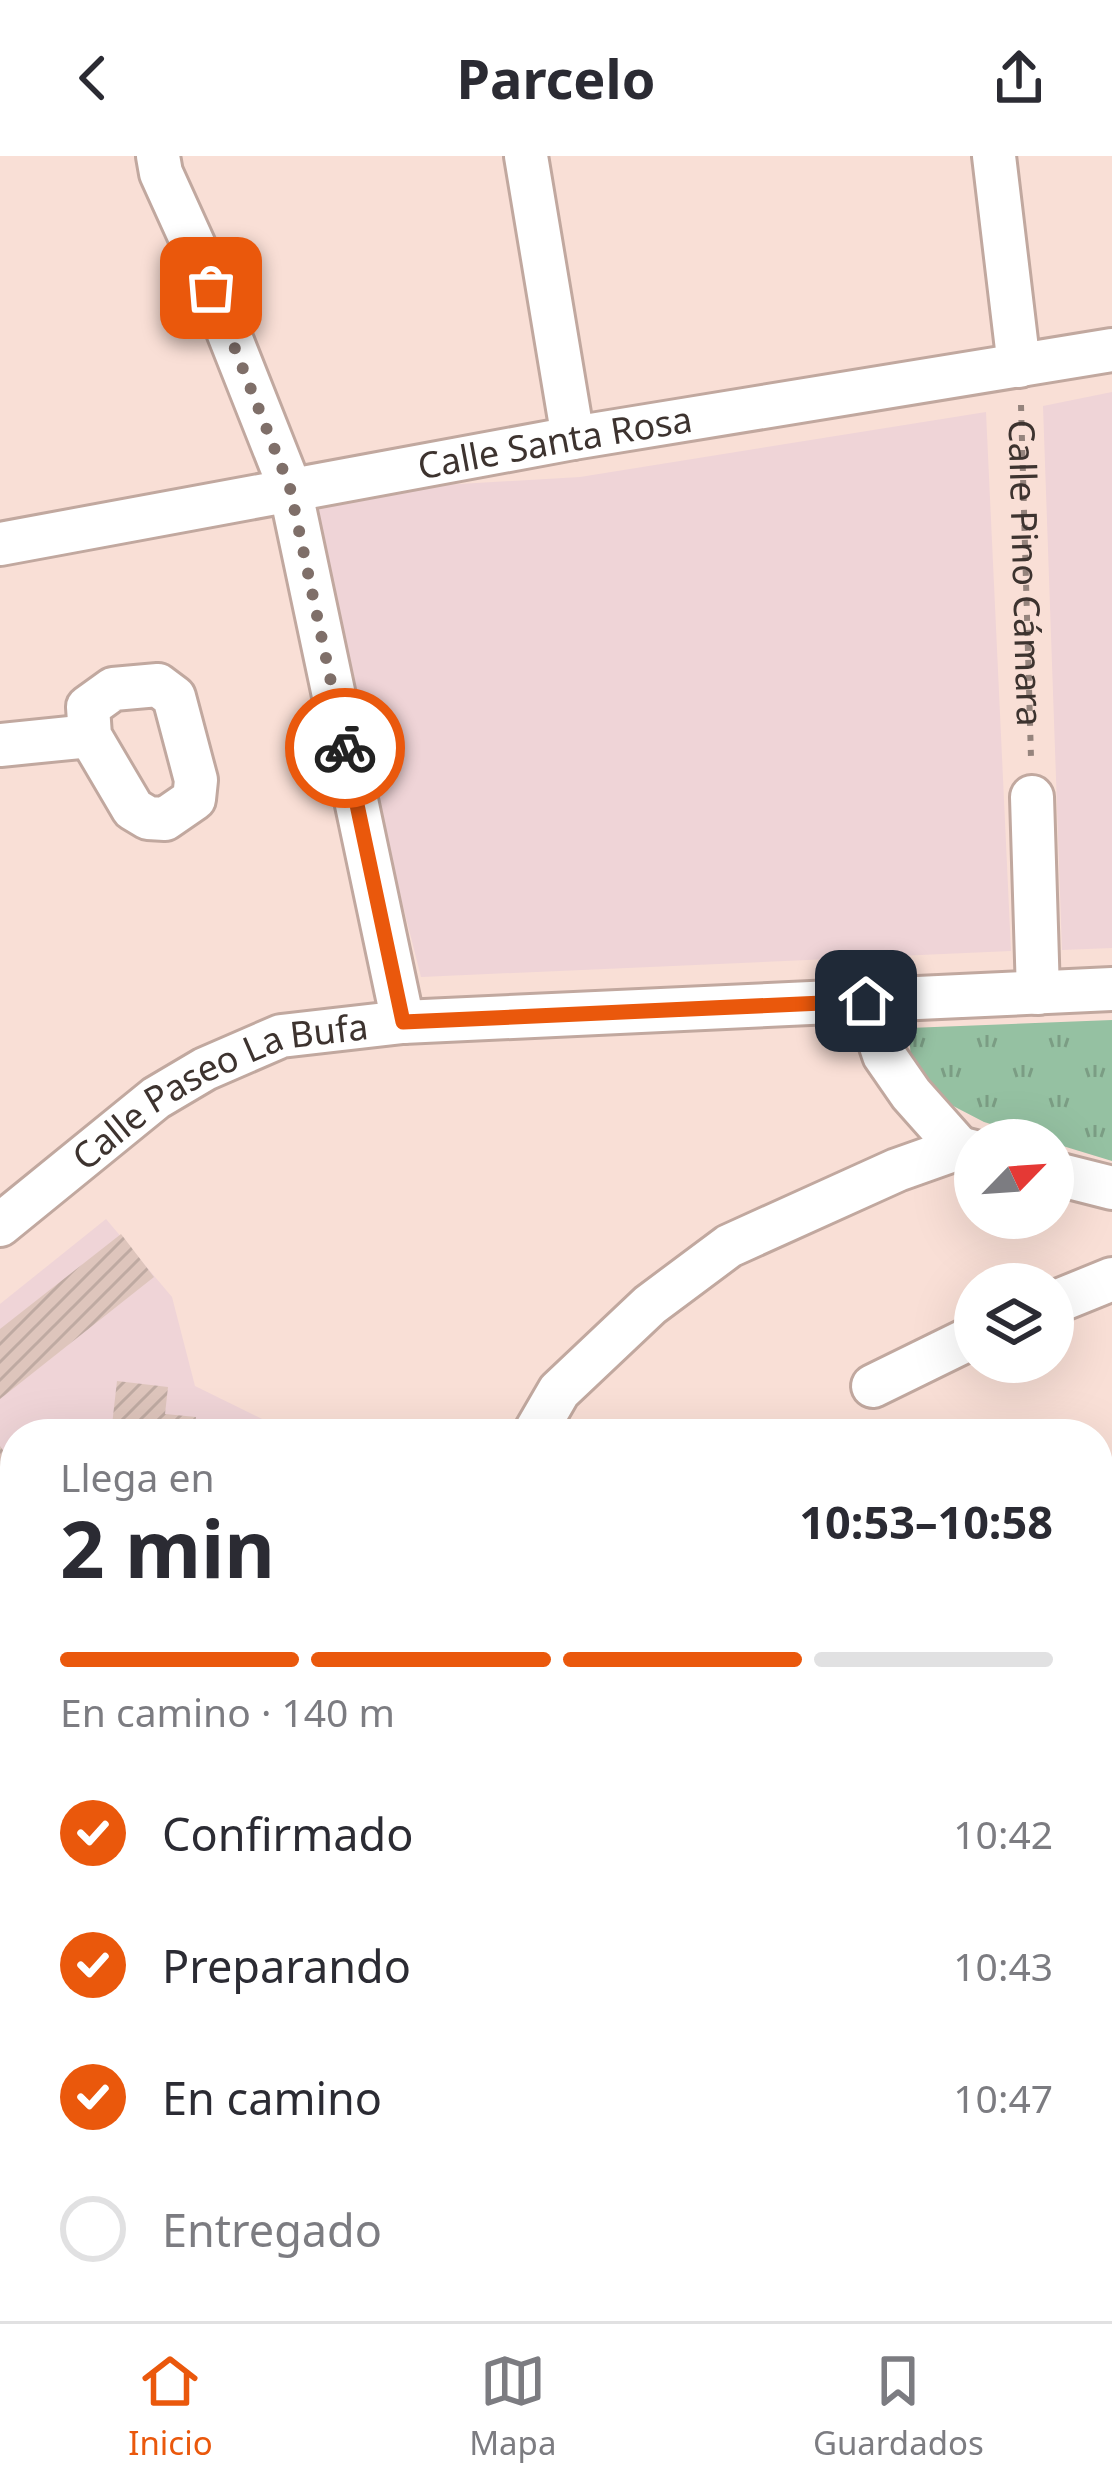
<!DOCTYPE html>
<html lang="es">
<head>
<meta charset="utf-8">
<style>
  :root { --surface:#fff; --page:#f2f2f3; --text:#2b2b33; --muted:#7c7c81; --line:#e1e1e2; --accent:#ea580c }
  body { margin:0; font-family:"Noto Sans",sans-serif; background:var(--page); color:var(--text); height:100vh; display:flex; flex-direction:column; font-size:45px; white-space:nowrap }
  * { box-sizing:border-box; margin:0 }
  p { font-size:39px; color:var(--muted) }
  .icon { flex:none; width:66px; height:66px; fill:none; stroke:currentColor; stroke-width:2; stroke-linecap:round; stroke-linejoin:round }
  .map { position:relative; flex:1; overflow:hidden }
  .panel { position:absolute; left:0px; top:1263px; width:1113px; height:903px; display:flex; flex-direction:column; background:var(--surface); border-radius:48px 48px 0 0; box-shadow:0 12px 48px #0002 }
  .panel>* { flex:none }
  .needle { width:78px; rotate:65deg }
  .buttons { position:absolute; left:954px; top:963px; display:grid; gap:24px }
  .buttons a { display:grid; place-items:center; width:120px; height:120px; border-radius:50%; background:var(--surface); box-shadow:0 12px 48px #0002; font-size:60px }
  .pin { position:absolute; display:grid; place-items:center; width:102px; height:102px; color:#fff; margin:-51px; border-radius:24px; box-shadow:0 6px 18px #0006 }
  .courier { position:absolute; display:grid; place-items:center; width:120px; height:120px; margin:-60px; border:9px solid #ea580c; border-radius:50%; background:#fff; color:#222; box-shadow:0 3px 15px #0007 }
  .head em { font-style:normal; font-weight:700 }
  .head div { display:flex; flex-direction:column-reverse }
  .head { display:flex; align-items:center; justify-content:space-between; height:204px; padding:0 60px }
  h1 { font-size:78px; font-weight:700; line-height:90px }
  .bar { display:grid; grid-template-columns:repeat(4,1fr); gap:18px 12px; align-content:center; height:144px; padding:0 60px }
  .bar i { height:15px; border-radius:9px; background:var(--line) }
  .bar .active { background:var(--accent) }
  .bar p { grid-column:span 4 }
  ol { padding:0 60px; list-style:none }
  li { display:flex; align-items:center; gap:36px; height:132px }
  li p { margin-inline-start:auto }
  li .icon { padding:12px; border-radius:50%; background:var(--accent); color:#fff; stroke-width:4 }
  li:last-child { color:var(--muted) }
  li i { width:66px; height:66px; border:6px solid var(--line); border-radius:50% }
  header { display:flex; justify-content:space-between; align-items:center; height:156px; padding:0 60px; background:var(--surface); font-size:54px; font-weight:700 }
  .dock { display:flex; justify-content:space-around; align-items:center; height:168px; border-top:3px solid var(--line); background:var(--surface); font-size:33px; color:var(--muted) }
  .dock a { display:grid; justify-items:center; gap:6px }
  .dock .active { color:var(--accent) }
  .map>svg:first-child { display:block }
  .education { fill:#efd4d7 }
  .park { fill:url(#park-tufts) }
  .building { fill:url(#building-hatch) }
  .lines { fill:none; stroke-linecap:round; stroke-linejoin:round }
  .minor-casing { stroke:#c1a89f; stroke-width:48 }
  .path { stroke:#95847d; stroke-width:6; stroke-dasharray:6 9; stroke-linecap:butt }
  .minor { stroke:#fff; stroke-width:42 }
  .done { stroke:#7f6f69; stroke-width:12; stroke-dasharray:0 21.6 }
  .route { stroke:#ea580c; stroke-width:15 }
  .labels { text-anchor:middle; stroke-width:12; stroke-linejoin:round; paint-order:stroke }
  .street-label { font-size:36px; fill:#3d332f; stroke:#ffefe9 }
</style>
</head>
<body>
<header><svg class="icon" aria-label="back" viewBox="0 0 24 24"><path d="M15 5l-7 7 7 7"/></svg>Parcelo<svg class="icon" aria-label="share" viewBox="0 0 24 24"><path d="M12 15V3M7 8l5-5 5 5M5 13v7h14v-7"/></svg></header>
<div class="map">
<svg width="1112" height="2165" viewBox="0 0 1112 2165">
  <defs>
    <pattern id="park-tufts" width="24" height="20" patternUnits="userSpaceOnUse" patternTransform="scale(3)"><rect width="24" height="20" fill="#95c1a2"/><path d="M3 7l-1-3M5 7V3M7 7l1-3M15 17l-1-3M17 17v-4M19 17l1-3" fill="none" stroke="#7b9d84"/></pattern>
    <pattern id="building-hatch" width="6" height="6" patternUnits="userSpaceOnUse" patternTransform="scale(3)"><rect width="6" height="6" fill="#dec5bc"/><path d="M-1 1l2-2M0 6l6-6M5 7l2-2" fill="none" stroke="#bfaaa2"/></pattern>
  </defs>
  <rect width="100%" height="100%" fill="#f9dfd6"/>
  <!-- education -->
  <g class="education">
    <path d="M1112,236V792L1062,794L1043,250Z"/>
    <path d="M986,256L1011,795L421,821L304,359L322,336L580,321Z"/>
    <path d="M106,1063L172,1141L195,1230L293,1278H15V2151H863L864,2165H0V1148Z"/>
  </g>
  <!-- park -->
  <path class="park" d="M1112,864V1005L1053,987V984H1042L984,966L932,939L911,907L909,872Z"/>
  <!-- building -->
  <g class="building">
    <path d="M121,1078L154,1121L0,1243V1173Z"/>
    <path d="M117,1225L168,1231L165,1258L196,1261L194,1278H111Z"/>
    <path d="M0,1290L10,1304L15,1322L14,1344L0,1368Z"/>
    <path d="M0,1434H4L7,1549H0Z"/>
    <path d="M0,1654L15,1655V1696L0,1695Z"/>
    <rect x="108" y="2151" width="53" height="14"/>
    <path d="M515,2151H589L586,2165H512Z"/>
  </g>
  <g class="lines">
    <!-- minor casing -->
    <g class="minor-casing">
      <g id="minor">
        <path d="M158,0L161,17L195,92L290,332L403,866"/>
        <path d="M526,0L573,282"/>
        <path d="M994,0L1019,210"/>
        <path id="s2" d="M0,388L573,282L1112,194"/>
        <path d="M158,529L174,541L196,624L194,643L165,663L148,662L133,653L90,580L88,551L113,533Z"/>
        <path d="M0,589L90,580"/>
        <path d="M1032,641L1038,837"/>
        <path d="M866,845L884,899L911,938L959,992"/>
        <path d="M1053,1017L1112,1032"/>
        <path id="s3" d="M0,1069L156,942L205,913L281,880L403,866L1112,833"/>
        <path d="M1053,1147L1112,1123"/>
        <path d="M873,1230L975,1180"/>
        <path d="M534,1278L559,1235L650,1149L729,1090L897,1014L959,992L975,996"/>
        <path d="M1098,1391L1112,1384"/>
        <path d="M1098,1701L1112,1690"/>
        <path d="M1098,1788L1112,1769"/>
        <path d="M730,2151L732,2165"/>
        <path d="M1027,2151L1030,2165"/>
        <path d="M344,2165L345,2151"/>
      </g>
    </g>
    <!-- path -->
    <path class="path" id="s1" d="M1021,249L1031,602"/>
    <!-- minor -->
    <use href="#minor" class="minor"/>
  </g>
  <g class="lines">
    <!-- done -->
    <path class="done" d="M211,132L290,332L345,592"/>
    <!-- route -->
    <path class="route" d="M345,592L403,866L866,845"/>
  </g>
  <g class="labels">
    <!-- street labels -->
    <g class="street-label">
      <text dy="13" stroke="none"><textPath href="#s2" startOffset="564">Calle Santa Rosa</textPath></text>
      <text dy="13" stroke="none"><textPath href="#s1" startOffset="168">Calle Pino Cámara</textPath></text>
      <text dy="13" stroke="none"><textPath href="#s3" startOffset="264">Calle Paseo La Bufa</textPath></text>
    </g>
  </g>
</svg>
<div class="buttons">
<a><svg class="needle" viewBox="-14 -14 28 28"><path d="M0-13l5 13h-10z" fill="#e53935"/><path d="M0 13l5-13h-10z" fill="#7c7c81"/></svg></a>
<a><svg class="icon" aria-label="layers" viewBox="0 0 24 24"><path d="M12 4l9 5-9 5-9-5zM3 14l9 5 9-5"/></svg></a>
</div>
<div class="pin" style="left:211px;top:132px;background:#ea580c"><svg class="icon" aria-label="bag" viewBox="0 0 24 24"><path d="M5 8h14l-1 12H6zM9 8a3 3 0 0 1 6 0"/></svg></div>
<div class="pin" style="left:866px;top:845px;background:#1f2937"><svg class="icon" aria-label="home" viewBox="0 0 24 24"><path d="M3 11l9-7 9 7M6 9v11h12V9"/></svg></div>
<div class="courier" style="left:345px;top:592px"><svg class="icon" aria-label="bike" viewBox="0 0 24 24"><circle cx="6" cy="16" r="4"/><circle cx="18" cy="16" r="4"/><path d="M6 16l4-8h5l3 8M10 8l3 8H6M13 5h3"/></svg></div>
<section class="panel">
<div class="head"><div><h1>2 min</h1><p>Llega en</p></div><em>10:53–10:58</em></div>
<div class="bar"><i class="active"></i><i class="active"></i><i class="active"></i><i></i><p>En camino · 140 m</p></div>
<ol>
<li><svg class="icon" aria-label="check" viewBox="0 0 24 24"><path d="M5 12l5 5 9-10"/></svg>Confirmado<p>10:42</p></li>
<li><svg class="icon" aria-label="check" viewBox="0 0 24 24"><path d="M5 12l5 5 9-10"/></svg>Preparando<p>10:43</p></li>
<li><svg class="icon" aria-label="check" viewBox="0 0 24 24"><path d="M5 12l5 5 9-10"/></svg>En camino<p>10:47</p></li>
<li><i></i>Entregado</li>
</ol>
</section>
</div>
<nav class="dock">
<a class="active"><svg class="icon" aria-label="home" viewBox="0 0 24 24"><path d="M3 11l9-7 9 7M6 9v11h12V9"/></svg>Inicio</a>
<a><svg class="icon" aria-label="map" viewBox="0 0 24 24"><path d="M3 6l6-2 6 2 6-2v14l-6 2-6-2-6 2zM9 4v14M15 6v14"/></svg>Mapa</a>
<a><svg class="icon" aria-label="saved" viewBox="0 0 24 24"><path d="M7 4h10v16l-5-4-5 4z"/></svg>Guardados</a>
</nav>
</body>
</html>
